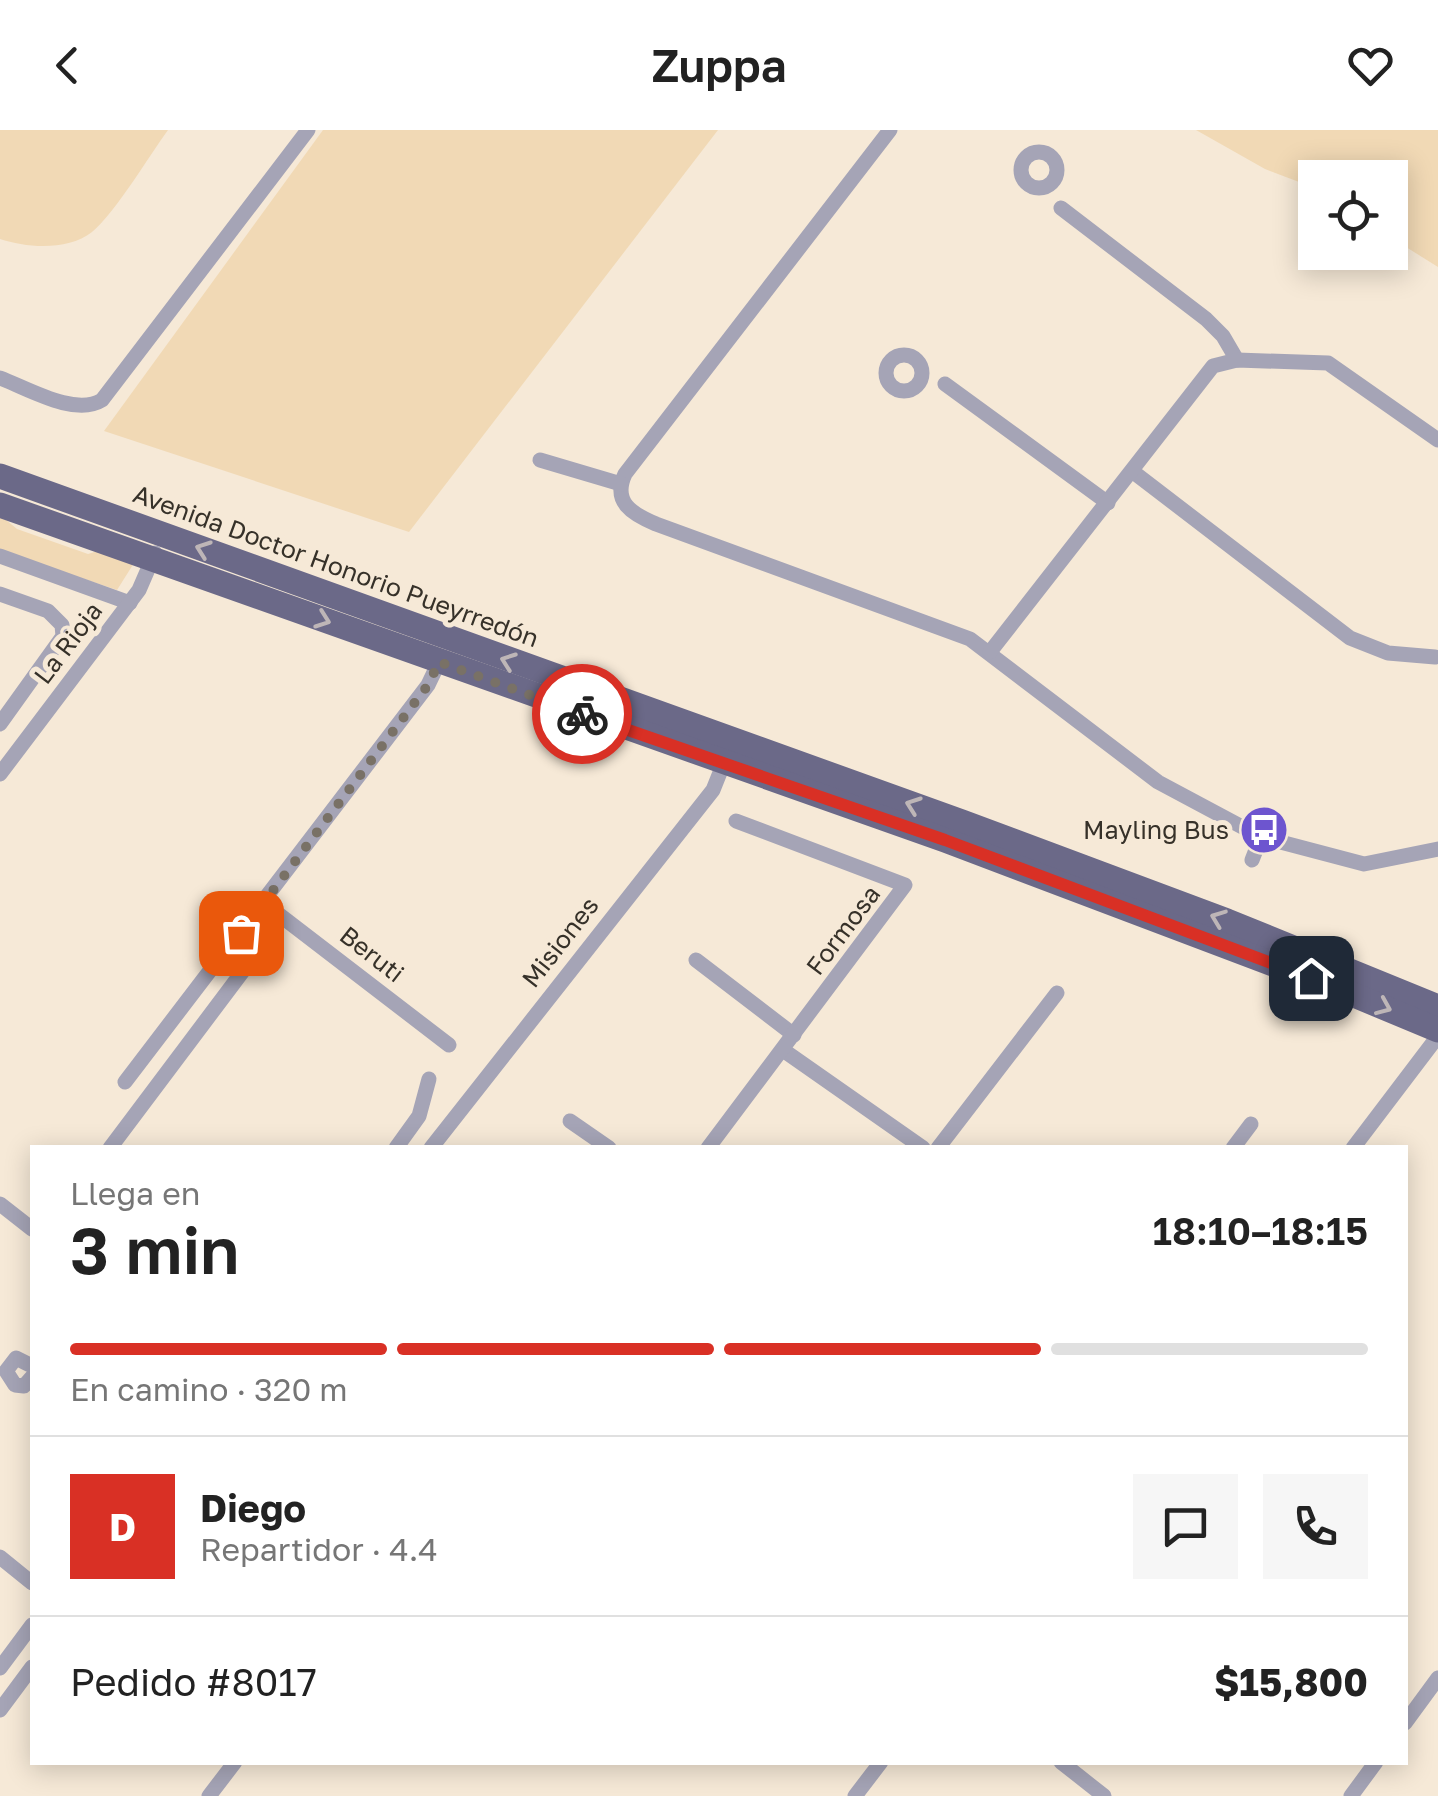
<!DOCTYPE html>
<html lang="es">
<head>
<meta charset="utf-8">
<style>
  :root { --surface:#fff; --page:#f6f6f6; --text:#222; --muted:#767676; --line:#e0e0e0; --accent:#d93025 }
  body { margin:0; font-family:"Golos Text",sans-serif; background:var(--page); color:var(--text); height:100vh; display:flex; flex-direction:column; font-size:38px; white-space:nowrap }
  * { box-sizing:border-box; margin:0 }
  p { font-size:32px; color:var(--muted) }
  .icon { flex:none; width:55px; height:55px; fill:none; stroke:currentColor; stroke-width:2; stroke-linecap:round; stroke-linejoin:round }
  .map { position:relative; flex:1; overflow:hidden }
  .details { position:absolute; left:30px; top:1015px; width:1378px; height:620px; display:flex; flex-direction:column; background:var(--surface); border-radius:0px; box-shadow:0 5px 25px #0003 }
  .details>* { flex:none }
  .tools { position:absolute; left:1298px; top:30px; display:grid; gap:20px }
  .tools a { display:grid; place-items:center; width:110px; height:110px; border-radius:0px; background:var(--surface); box-shadow:0 5px 25px #0003; font-size:50px }
  .pin { position:absolute; display:grid; place-items:center; width:85px; height:85px; color:#fff; margin:-42px; border-radius:20px; box-shadow:0 5px 15px #0006 }
  .courier { position:absolute; display:grid; place-items:center; width:100px; height:100px; margin:-50px; border:8px solid #d93025; border-radius:50%; background:#fff; color:#222; box-shadow:0 2px 12px #0007 }
  .head em { font-style:normal; font-weight:600 }
  .head div { display:flex; flex-direction:column-reverse }
  .head { display:flex; align-items:center; justify-content:space-between; height:170px; padding:0 40px }
  h1 { font-size:65px; font-weight:600; line-height:75px }
  .bar { display:grid; grid-template-columns:repeat(4,1fr); gap:15px 10px; align-content:center; height:120px; padding:0 40px }
  .bar i { height:12px; border-radius:8px; background:var(--line) }
  .bar .active { background:var(--accent) }
  .bar p { grid-column:span 4 }
  .line { display:flex; align-items:center; gap:25px; padding:0 40px; border-top:2px solid var(--line) }
  .line div { flex:1 }
  .round { display:grid; place-items:center; flex:none; width:105px; height:105px; border-radius:0px; background:var(--page) }
  header { display:flex; justify-content:space-between; align-items:center; height:130px; padding:0 40px; background:var(--surface); font-size:45px; font-weight:600 }
  .map>svg:first-child { display:block }
  .green { fill:#f1d9b5 }
  .lines { fill:none; stroke-linecap:round; stroke-linejoin:round }
  .minor { stroke:#a5a4b6; stroke-width:15 }
  .primary { stroke:#6b6988; stroke-width:25 }
  .oneway { stroke:#beb6b7 }
  .done { stroke:#797166; stroke-width:10; stroke-dasharray:0 18 }
  .route { stroke:#d93025; stroke-width:12 }
  .labels { text-anchor:middle; stroke-width:10; stroke-linejoin:round; paint-order:stroke }
  .street-label { font-size:25px; fill:#363129; stroke:#f6e9d7 }
  .poi-label { font-size:25px; fill:#363129; stroke:#f6e9d7; text-anchor:end }
</style>
</head>
<body>
<header><svg class="icon" aria-label="back" viewBox="0 0 24 24"><path d="M15 5l-7 7 7 7"/></svg>Zuppa<svg class="icon" aria-label="heart" viewBox="0 0 24 24"><path d="M12 20l-8-8c-3-5 5-10 8-4 3-6 11-1 8 4z"/></svg></header>
<div class="map">
<svg width="1438" height="1666" viewBox="0 0 1438 1666">
  <rect width="100%" height="100%" fill="#f6e9d7"/>
  <!-- green -->
  <g class="green">
    <path d="M0,0H168C149,26 115,83 92,102C68,121 27,118 0,109Z"/>
    <path d="M323,0H718L409,402L104,301Z"/>
    <path d="M1196,0H1438V137L1390,107V48H1315V58L1265,39Z"/>
    <path d="M0,385L17,399L88,424L101,420L134,433L117,460L0,421Z"/>
  </g>
  <g class="lines">
    <!-- minor -->
    <g class="minor">
      <path d="M890,0L625,344C612,372 632,384 656,394L970,509L1158,652L1261,707L1252,730"/>
      <circle cx="1039" cy="40" r="18"/>
      <path d="M1061,78L1206,189L1223,206L1237,230"/>
      <circle cx="904" cy="243" r="18"/>
      <path d="M0,248C27,258 75,287 102,270L308,0"/>
      <path d="M945,254L1108,373"/>
      <path d="M540,330L621,354"/>
      <path d="M1132,341L1350,508L1388,523L1435,527"/>
      <path d="M0,426L130,473"/>
      <path d="M0,464L48,481L62,495L63,506L0,594"/>
      <path d="M990,522L1213,236L1237,230L1328,233L1438,310"/>
      <path d="M0,644L139,460L155,423"/>
      <path d="M1261,707L1364,734L1438,719"/>
      <path d="M264,773L449,915"/>
      <path d="M696,830L794,905"/>
      <path d="M783,920L923,1018"/>
      <path d="M125,952L428,555L439,532"/>
      <path d="M570,991L609,1018"/>
      <path d="M110,1018L252,829"/>
      <path d="M396,1018L419,986L429,949"/>
      <path d="M431,1018L713,660L723,635"/>
      <path d="M708,1018L905,755L736,691"/>
      <path d="M938,1018L1057,863"/>
      <path d="M1233,1018L1251,994"/>
      <path d="M1353,1018L1438,906"/>
      <path d="M0,1074L32,1099"/>
      <path d="M32,1236L16,1228L6,1241L15,1255L24,1256L32,1247"/>
      <path d="M0,1427L32,1453"/>
      <path d="M0,1538L32,1495"/>
      <path d="M0,1580L32,1537"/>
      <path d="M1405,1593L1438,1548"/>
      <path d="M1061,1632L1104,1666"/>
      <path d="M209,1666L235,1632"/>
      <path d="M855,1666L881,1632"/>
      <path d="M1351,1666L1376,1632"/>
    </g>
    <!-- primary -->
    <g class="primary">
      <path d="M0,346L962,692L1227,791L1438,877"/>
      <path d="M0,375L945,710L1342,860L1438,900"/>
    </g>
  </g>
  <!-- one-way arrows -->
  <defs><path id="oneway-chevron" d="M-2-3.5L2.5 0L-2 3.5" fill="none" stroke-width="1.6" stroke-linecap="round" stroke-linejoin="round" transform="scale(2.5)"/></defs>
  <g class="oneway">
    <use href="#oneway-chevron" transform="translate(203 419) rotate(-160)"/>
    <use href="#oneway-chevron" transform="translate(323 490) rotate(20)"/>
    <use href="#oneway-chevron" transform="translate(508 531) rotate(-160)"/>
    <use href="#oneway-chevron" transform="translate(913 675) rotate(-160)"/>
    <use href="#oneway-chevron" transform="translate(1218 788) rotate(-159)"/>
    <use href="#oneway-chevron" transform="translate(1384 877) rotate(23)"/>
  </g>
  <g class="lines">
    <!-- done -->
    <path class="done" d="M241,803L428,555L439,532L582,584"/>
    <!-- route -->
    <path class="route" d="M582,584L945,710L1311,848"/>
  </g>
  <!-- icons -->
  <defs>
    <g id="bus-disc" transform="scale(2.5)"><circle r="9.5" fill="#6d55cf" stroke="#f6e9d7"/><path d="M-5-6H5V4H4V6H2V4H-2V6H-4V4H-5ZM-3.5-4V0h7V-4ZM-3.5 1.2v1.5H-2V1.2ZM2 1.2v1.5H3.5V1.2Z" fill="#fff"/></g>
  </defs>
  <g fill-rule="evenodd">
    <use href="#bus-disc" x="1264" y="700"/>
  </g>
  <g class="labels">
    <!-- street labels -->
    <g class="street-label">
      <text transform="translate(336 436) rotate(20)" y="9">Avenida Doctor Honorio Pueyrredón</text>
      <text transform="translate(68 513) rotate(-53)" y="9">La Rioja</text>
      <text transform="translate(843 800) rotate(-53)" y="9">Formosa</text>
      <text transform="translate(560 812) rotate(-52)" y="9">Misiones</text>
      <text transform="translate(372 824) rotate(38)" y="9">Beruti</text>
    </g>
    <!-- poi labels -->
    <g class="poi-label">
      <text x="1229" y="709">Mayling Bus</text>
    </g>
  </g>
</svg>
<div class="tools">
<a><svg class="icon" aria-label="locate" viewBox="0 0 24 24"><circle cx="12" cy="12" r="6"/><path d="M12 2v4M12 18v4M2 12h4M18 12h4"/></svg></a>
</div>
<div class="pin" style="left:241px;top:803px;background:#ea580c"><svg class="icon" aria-label="bag" viewBox="0 0 24 24"><path d="M5 8h14l-1 12H6zM9 8a3 3 0 0 1 6 0"/></svg></div>
<div class="pin" style="left:1311px;top:848px;background:#1f2937"><svg class="icon" aria-label="home" viewBox="0 0 24 24"><path d="M3 11l9-7 9 7M6 9v11h12V9"/></svg></div>
<div class="courier" style="left:582px;top:584px"><svg class="icon" aria-label="bike" viewBox="0 0 24 24"><circle cx="6" cy="16" r="4"/><circle cx="18" cy="16" r="4"/><path d="M6 16l4-8h5l3 8M10 8l3 8H6M13 5h3"/></svg></div>
<section class="details">
<div class="head"><div><h1>3 min</h1><p>Llega en</p></div><em>18:10–18:15</em></div>
<div class="bar"><i class="active"></i><i class="active"></i><i class="active"></i><i></i><p>En camino · 320 m</p></div>
<div class="line" style="height:180px"><b class="round" style="background:var(--accent);color:#fff">D</b><div><b>Diego</b><p>Repartidor · 4.4</p></div><a class="round"><svg class="icon" aria-label="chat" viewBox="0 0 24 24"><path d="M4 5h16v11H9l-5 4z"/></svg></a><a class="round"><svg class="icon" aria-label="phone" viewBox="0 0 24 24"><path d="M5 4h4l2 5-3 2q2 4 5 5l2-3 5 2v4C11 20 4 13 5 4z"/></svg></a></div>
<div class="line" style="height:130px"><div>Pedido #8017</div><b>$15,800</b></div>
</section>
</div>
</body>
</html>
